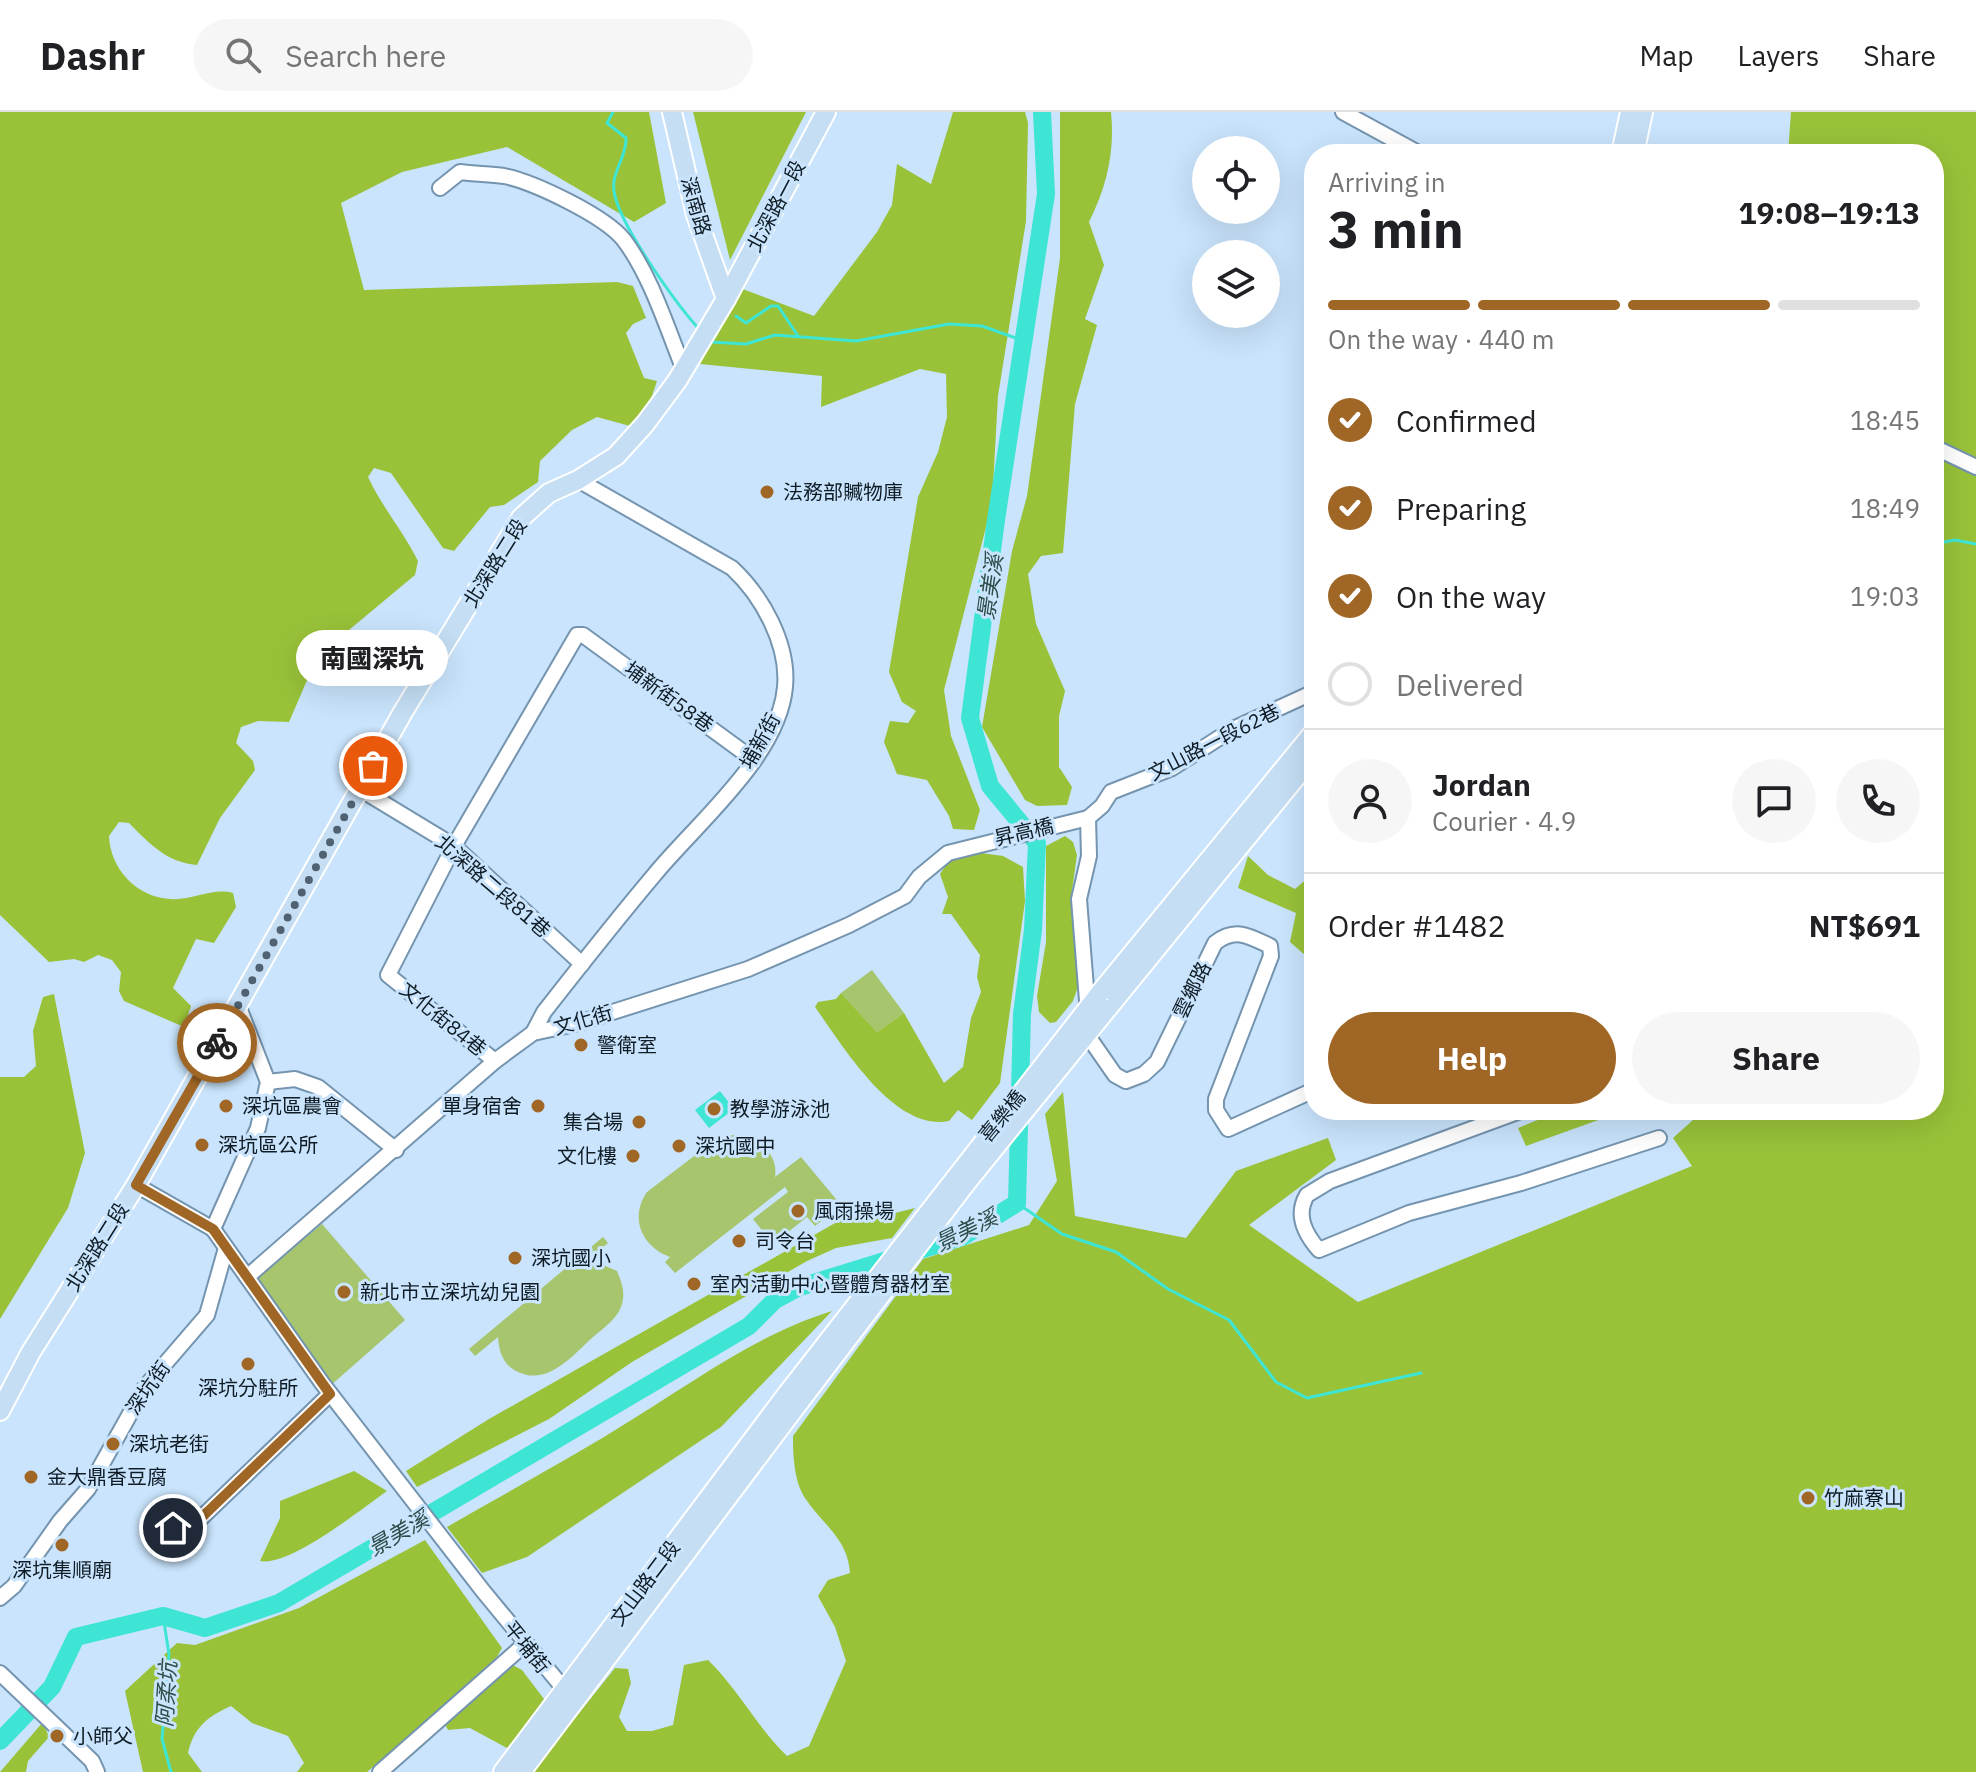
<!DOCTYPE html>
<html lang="en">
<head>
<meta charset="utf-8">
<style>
  :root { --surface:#fff; --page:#f6f6f6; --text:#202124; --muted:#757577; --line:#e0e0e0; --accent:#a06625 }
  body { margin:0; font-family:"IBM Plex Sans","Noto Sans TC",sans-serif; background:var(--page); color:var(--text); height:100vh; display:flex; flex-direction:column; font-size:30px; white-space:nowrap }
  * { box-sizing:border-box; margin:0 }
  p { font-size:26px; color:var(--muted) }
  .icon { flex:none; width:44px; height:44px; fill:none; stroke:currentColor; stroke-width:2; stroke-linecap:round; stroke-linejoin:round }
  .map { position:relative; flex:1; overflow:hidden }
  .details { position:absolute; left:1304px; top:32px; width:640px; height:976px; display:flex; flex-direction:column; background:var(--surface); border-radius:32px; box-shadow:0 8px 32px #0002 }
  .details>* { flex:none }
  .controls { position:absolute; left:1192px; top:24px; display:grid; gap:16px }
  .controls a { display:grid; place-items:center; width:88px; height:88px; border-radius:50%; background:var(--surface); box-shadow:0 8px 32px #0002; font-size:40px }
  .pin { position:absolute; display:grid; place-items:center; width:68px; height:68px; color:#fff; margin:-34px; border:4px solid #fff; border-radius:50%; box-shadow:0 2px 8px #0007 }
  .courier { position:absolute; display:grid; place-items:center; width:80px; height:80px; margin:-40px; border:6px solid #a06625; border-radius:50%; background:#fff; color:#222; box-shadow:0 2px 10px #0007 }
  .bubble { position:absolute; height:56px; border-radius:28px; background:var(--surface); box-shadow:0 8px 32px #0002; font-size:26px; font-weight:800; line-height:56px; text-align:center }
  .head em { font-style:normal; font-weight:800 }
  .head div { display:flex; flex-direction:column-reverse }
  .head { display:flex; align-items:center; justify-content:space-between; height:136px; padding:0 24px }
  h1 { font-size:52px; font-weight:800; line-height:60px }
  .bar { display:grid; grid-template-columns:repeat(4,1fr); gap:12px 8px; align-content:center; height:96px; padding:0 24px }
  .bar i { height:10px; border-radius:6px; background:var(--line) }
  .bar .on { background:var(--accent) }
  .bar p { grid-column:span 4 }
  .line { display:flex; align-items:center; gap:20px; padding:0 24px; border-top:2px solid var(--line) }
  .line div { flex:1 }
  .round { display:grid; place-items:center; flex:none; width:84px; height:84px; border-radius:42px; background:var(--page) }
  ol { padding:0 24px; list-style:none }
  li { display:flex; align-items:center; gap:24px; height:88px }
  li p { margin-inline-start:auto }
  li .icon { padding:8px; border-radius:50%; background:var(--accent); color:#fff; stroke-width:4 }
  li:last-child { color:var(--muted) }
  li i { width:44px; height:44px; border:4px solid var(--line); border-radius:50% }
  .cta { display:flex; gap:16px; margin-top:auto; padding:16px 24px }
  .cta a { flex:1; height:92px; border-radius:48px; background:var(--accent); color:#fff; font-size:32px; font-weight:800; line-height:92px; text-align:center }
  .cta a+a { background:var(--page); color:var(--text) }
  header { display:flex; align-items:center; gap:48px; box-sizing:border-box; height:112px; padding:0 40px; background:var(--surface); border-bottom:2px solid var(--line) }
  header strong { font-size:38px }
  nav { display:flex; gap:44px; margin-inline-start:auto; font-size:28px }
  .search { width:560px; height:72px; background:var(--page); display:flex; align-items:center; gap:20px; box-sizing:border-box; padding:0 28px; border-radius:44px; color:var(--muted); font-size:30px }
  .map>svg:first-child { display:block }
  .green { fill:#a6c56c }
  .forest { fill:#99c239 }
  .water { fill:#3fe5d4 }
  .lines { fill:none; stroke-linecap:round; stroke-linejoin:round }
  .stream { stroke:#3fe5d4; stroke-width:3 }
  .river { stroke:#3fe5d4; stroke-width:18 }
  .minor-casing { stroke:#7494af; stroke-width:18 }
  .major-casing { stroke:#fff; stroke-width:22 }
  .minor { stroke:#fff; stroke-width:14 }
  .major { stroke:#c5def4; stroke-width:18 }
  .major-bridge-casing { stroke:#fff; stroke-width:22; stroke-linecap:butt }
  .major-bridge { stroke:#c5def4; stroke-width:18 }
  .done { stroke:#506271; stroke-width:8; stroke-dasharray:0 14.4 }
  .route { stroke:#a06625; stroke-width:10 }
  .poi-dot { fill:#a06625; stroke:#c9e4fc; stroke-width:3 }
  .labels { text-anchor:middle; stroke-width:6; stroke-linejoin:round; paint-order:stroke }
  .street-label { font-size:20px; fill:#0f1c26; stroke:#c9e4fc }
  .poi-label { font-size:20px; fill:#0f1c26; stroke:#c9e4fc; text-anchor:start }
  .water-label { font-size:22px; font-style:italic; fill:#2c4d48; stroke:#c9e4fc }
</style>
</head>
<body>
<header>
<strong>Dashr</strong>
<div class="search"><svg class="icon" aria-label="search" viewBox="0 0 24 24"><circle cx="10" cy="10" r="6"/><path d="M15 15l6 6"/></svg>Search here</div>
<nav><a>Map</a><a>Layers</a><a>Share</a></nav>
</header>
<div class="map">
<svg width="1976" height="1660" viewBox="0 0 1976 1660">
  <rect width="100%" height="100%" fill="#c9e4fc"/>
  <!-- green -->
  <g class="green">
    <path d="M872,858L904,901L877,920L841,881Z"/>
    <path d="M733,1023C755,1024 779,1040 775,1065L801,1045L841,1093L815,1114L807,1105L773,1132L753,1107L788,1080L785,1075L675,1161L665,1150L670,1145C642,1135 629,1106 647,1080L715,1028Z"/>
    <path d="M322,1112L405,1208L330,1274L255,1166Z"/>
    <path d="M603,1125L608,1131L589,1147L617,1159C622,1171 626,1182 621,1195C616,1208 602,1217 592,1226C572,1244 548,1274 518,1260C503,1253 499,1240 498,1225L475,1244L469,1237Z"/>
  </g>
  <!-- forest -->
  <g class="forest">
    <path d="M0,0H649L666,91L634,110L507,35L402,60L341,91L364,178L617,170L633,174L646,206L633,212L626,221L644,266L657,269L650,290L630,314L597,305L572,318L540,349L538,370L504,393L490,395L454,439L443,436L391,361L374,356L368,365C382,395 403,419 418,449L415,463L343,523L308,566L289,610L258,609L241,615L236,631L253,649L255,658L220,706L197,753C166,750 150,732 129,711L119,710L109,724C110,756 136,785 170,787C192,789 212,775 233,781L236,795L214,831L196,827L173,876L191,894L184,915L124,889L119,879L121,860L112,848L98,843L84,850L74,847L49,850L0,803Z"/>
    <path d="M693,0H806L730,148Z"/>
    <path d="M953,0H1025L1028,11L1026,109L998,284L992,392L944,578L951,624L980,698L974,718L953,717L949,704L927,668L897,662L884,630L890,609L908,611L916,599L902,590L889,560L918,385L938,340L947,305L946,262L920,257L821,295L822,264L700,252L740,176L814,204L877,120L892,93L897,52L931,72Z"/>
    <path d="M1060,0H1111C1115,40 1107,74 1089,110L1104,153L1085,207L1097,213L1075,292L1063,441L1041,444L1028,462L1036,512L1065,579L1059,604V655L1072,675L1067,693L1037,694L1025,688L982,615L1012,439L1027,384L1060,146Z"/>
    <path d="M1791,0H1976V1660H532L615,1556L628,1557L631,1571L619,1605L627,1619H652L673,1613L684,1553L708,1548C738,1577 757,1615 787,1644L809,1634L846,1549L835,1515L818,1484L828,1468L850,1461C848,1427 823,1413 805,1386C794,1369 793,1344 793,1324L923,1147L1029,1113L1057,1069L1045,1002L1063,980L1075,1104L1186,1126L1236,1059L1328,1026L1336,1048L1249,1113L1358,1190L1692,1054L1673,1026L1704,998H1934V42H1788Z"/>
    <path d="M1065,724L1073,730L1077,743L1071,786L1079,872L1073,889L1056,910L1050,911L1039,900L1037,884L1046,830V734Z"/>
    <path d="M974,740L1003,744L1023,755L1025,789L1000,971L972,1008L958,998L949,1009C894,1020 843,934 815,895L818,890L836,887L841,881L877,920L904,901L944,971L963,955L971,906L981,880L977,865L980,843L951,802H942L948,785L940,762L949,748Z"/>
    <path d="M1248,744L1268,763L1295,777L1314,761V851L1290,830L1296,801L1238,776Z"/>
    <path d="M54,882L85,1041L68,1096L0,1207V965H24L36,954L33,919L43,885Z"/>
    <path d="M1562,998H1626L1526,1034L1518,1016Z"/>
    <path d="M915,1096L892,1126L836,1136L807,1149L632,1250L549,1307L417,1375L406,1359L489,1307L851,1102L875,1106Z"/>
    <path d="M832,1199L721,1315L527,1445L482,1461L447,1415C509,1379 573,1345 633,1307C698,1267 758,1222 832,1199Z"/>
    <path d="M354,1359L387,1379C361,1397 290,1455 260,1449L280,1406V1389Z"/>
    <path d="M425,1428L502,1536L494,1550L367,1660H297L304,1651L288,1624L252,1611L231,1594C207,1605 194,1615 188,1641L202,1660H143L125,1579L177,1531L195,1533L299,1496Z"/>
    <path d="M511,1552L522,1558L544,1587L522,1622L507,1636L470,1616L448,1618L445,1612Z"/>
    <path d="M43,1610L49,1625L28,1649L26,1660H0Z"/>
  </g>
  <!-- water -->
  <path class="water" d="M720,979L734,997L709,1016L695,998Z"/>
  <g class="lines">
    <!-- stream -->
    <g class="stream">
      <path d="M613,0L607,11L626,26C627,45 611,60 614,79C618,111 675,190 698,216"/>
      <path d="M736,204L746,211L771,194H778L798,224"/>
      <path d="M711,230L746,232L775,223L856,229L949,212L982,214L1024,229"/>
      <path d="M1934,432L1955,428L1976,432"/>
      <path d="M1017,1091L1062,1122L1116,1140L1168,1177L1229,1208L1276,1270L1307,1286L1421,1261"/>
      <path d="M163,1504L169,1542L162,1627L171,1660"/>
    </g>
    <!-- river -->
    <path class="river" d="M0,1629L52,1575L76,1525L163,1504L205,1516L279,1491L749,1214L775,1188L797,1176L962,1125L1017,1091L1022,902L1033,818L1037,731L990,674L970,606L996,408L1046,82L1042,0"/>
    <!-- minor casing -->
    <g class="minor-casing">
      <g id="minor">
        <path d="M1343,0L1420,42"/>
        <path d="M440,76L460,60C475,62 490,62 504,64C534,70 605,104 624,128C651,164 667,216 684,258"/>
        <path d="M1934,335L1976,355"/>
        <path d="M360,677L454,734L582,852"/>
        <path d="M1088,706L1089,744L1079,787L1090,927L1115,963L1126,969L1144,962L1157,950L1215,831C1235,815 1249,824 1270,834L1271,844L1216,987V998L1228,1017L1314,978"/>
        <path d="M533,921L544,900C580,854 617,807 655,762C697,711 779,644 785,575C789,532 762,484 732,456L578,368"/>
        <path d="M495,949L388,863L454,734L577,523H583L754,648"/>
        <path d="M268,970L295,967L318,975L396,1038"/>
        <path d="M1523,998L1330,1069L1307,1083C1295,1103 1305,1122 1319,1138L1409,1101L1521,1071L1659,1026"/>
        <path d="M136,1073L213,1117L322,1271L483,1479L569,1583"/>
        <path d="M213,1117L258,1016L268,970L238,893"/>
        <path d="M247,1165L495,949L533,921L575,912L748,857L849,813L905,784L919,765L948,741L1088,706L1102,694L1111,680L1172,656L1233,617L1314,580"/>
        <path d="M163,1414L173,1416L199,1408L330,1282"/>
        <path d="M0,1486L14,1474L60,1409L88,1377L145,1275L207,1203L226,1136"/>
        <path d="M0,1561L92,1649L97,1660"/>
        <path d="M380,1660L525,1532"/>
      </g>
    </g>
    <!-- major casing -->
    <g class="major-casing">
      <g id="major">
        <path d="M672,0L696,103L726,187"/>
        <path d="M1621,42L1630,0"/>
        <path d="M1634,42L1643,0"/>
        <path d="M1100,881L1314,620"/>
        <path d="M1107,897L1314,643"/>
        <path d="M0,1299L31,1240L136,1073L403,600L521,406L549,381L578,368L616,344L645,312L677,269L726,187L826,0"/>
        <path d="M503,1660L787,1282"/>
        <path d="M521,1660L800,1289"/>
      </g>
    </g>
    <!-- minor -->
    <use href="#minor" class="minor"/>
    <!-- major -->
    <use href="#major" class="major"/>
    <!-- major-bridge casing -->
    <g class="major-bridge-casing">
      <g id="major-bridge">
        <path d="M787,1282L1100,881"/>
        <path d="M800,1289L966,1071L1107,897"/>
      </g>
    </g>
    <!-- major-bridge -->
    <use href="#major-bridge" class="major-bridge"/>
  </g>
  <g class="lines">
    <!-- done -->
    <path class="done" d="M217,931L373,654"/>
    <!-- route -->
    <path class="route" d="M173,1416L199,1408L330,1282L213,1117L136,1073L217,931"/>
  </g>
  <!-- markers -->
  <g class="poi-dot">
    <circle cx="767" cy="380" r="8"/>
    <circle cx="581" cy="933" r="8"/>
    <circle cx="226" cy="994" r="8"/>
    <circle cx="538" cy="994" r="8"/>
    <circle cx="714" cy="997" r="8"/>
    <circle cx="639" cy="1010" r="8"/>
    <circle cx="202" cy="1033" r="8"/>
    <circle cx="679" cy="1034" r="8"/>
    <circle cx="633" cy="1044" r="8"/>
    <circle cx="798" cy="1099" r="8"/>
    <circle cx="739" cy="1129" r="8"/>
    <circle cx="515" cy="1146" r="8"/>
    <circle cx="694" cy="1172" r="8"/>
    <circle cx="344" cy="1180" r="8"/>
    <circle cx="248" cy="1252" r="8"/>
    <circle cx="113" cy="1332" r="8"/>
    <circle cx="31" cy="1365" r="8"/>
    <circle cx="1808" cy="1386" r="8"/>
    <circle cx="62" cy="1433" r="8"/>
    <circle cx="57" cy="1624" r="8"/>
  </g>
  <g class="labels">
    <!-- street labels -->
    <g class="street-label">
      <text transform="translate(696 94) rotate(74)" y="7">深南路</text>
      <text transform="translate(776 94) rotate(-62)" y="7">北深路一段</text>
      <text transform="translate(495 451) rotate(-58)" y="7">北深路二段</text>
      <text transform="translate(669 585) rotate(36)" y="7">埔新街58巷</text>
      <text transform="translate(760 629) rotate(-61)" y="7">埔新街</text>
      <text transform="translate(1214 630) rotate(-27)" y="7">文山路一段62巷</text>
      <text transform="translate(1024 720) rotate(-13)" y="7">昇高橋</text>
      <text transform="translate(493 774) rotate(41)" y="7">北深路二段81巷</text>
      <text transform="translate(1192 878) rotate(-64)" y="7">雲鄉路</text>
      <text transform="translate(443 907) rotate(39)" y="7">文化街84巷</text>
      <text transform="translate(583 908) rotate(-16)" y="7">文化街</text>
      <text transform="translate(1002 1004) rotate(-51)" y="7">喜樂橋</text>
      <text transform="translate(97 1135) rotate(-58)" y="7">北深路二段</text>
      <text transform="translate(148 1276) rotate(-55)" y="7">深坑街</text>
      <text transform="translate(645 1471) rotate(-53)" y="7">文山路二段</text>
      <text transform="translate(527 1535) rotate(51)" y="7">平埔街</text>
    </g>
    <!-- poi labels -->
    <g class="poi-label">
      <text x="783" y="387">法務部贓物庫</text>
      <text x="597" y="940">警衛室</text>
      <text x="242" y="1001">深坑區農會</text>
      <text x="522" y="1001" text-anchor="end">單身宿舍</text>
      <text x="730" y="1004">教學游泳池</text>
      <text x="623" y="1017" text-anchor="end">集合場</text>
      <text x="218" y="1040">深坑區公所</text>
      <text x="695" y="1041">深坑國中</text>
      <text x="617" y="1051" text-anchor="end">文化樓</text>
      <text x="814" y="1106">風雨操場</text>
      <text x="755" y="1136">司令台</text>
      <text x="531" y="1153">深坑國小</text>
      <text x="710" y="1179">室內活動中心暨體育器材室</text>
      <text x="360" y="1187">新北市立深坑幼兒園</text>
      <text x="248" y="1283" text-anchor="middle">深坑分駐所</text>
      <text x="129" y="1339">深坑老街</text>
      <text x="47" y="1372">金大鼎香豆腐</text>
      <text x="1824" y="1393">竹麻寮山</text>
      <text x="62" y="1465" text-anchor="middle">深坑集順廟</text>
      <text x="73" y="1631">小師父</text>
    </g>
    <!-- water labels -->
    <g class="water-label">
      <text transform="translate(990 475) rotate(-82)" y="8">景美溪</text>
      <text transform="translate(966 1118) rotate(-26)" y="8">景美溪</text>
      <text transform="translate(398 1421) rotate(-30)" y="8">景美溪</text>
      <text transform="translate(166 1582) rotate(-86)" y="8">阿柔坑</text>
    </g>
  </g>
</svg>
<div class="controls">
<a><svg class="icon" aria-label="locate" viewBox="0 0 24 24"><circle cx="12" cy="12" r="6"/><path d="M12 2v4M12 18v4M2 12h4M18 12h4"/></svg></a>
<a><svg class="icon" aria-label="layers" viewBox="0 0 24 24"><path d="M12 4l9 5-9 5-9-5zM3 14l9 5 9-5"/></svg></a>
</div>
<div class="pin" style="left:373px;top:654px;background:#ea580c"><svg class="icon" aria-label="bag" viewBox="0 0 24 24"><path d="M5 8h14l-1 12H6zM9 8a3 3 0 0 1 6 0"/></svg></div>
<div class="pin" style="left:173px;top:1416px;background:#1f2937"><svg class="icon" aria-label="home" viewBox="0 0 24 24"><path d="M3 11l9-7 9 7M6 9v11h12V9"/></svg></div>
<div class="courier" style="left:217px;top:931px"><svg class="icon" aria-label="bike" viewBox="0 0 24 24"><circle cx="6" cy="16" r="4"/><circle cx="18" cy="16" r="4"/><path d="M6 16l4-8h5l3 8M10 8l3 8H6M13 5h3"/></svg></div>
<div class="bubble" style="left:296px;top:518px;width:152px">南國深坑</div>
<section class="details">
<div class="head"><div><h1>3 min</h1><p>Arriving in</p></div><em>19:08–19:13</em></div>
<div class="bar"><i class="on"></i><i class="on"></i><i class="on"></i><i></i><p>On the way · 440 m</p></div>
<ol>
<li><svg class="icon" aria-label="check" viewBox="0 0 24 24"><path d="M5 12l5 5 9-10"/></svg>Confirmed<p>18:45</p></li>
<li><svg class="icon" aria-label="check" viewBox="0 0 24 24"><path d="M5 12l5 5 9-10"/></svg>Preparing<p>18:49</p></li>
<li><svg class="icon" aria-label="check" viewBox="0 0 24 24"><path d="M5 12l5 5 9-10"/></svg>On the way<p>19:03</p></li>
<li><i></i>Delivered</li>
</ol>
<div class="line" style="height:144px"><a class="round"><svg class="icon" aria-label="person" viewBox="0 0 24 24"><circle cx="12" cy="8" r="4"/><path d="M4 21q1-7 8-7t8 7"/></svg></a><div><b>Jordan</b><p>Courier · 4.9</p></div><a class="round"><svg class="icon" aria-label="chat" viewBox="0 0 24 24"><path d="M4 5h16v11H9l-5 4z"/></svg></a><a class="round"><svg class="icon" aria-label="phone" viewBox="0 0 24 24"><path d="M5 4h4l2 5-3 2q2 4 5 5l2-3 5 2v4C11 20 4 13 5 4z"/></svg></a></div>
<div class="line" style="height:104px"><div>Order #1482</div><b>NT$691</b></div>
<div class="cta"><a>Help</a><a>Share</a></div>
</section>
</div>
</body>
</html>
